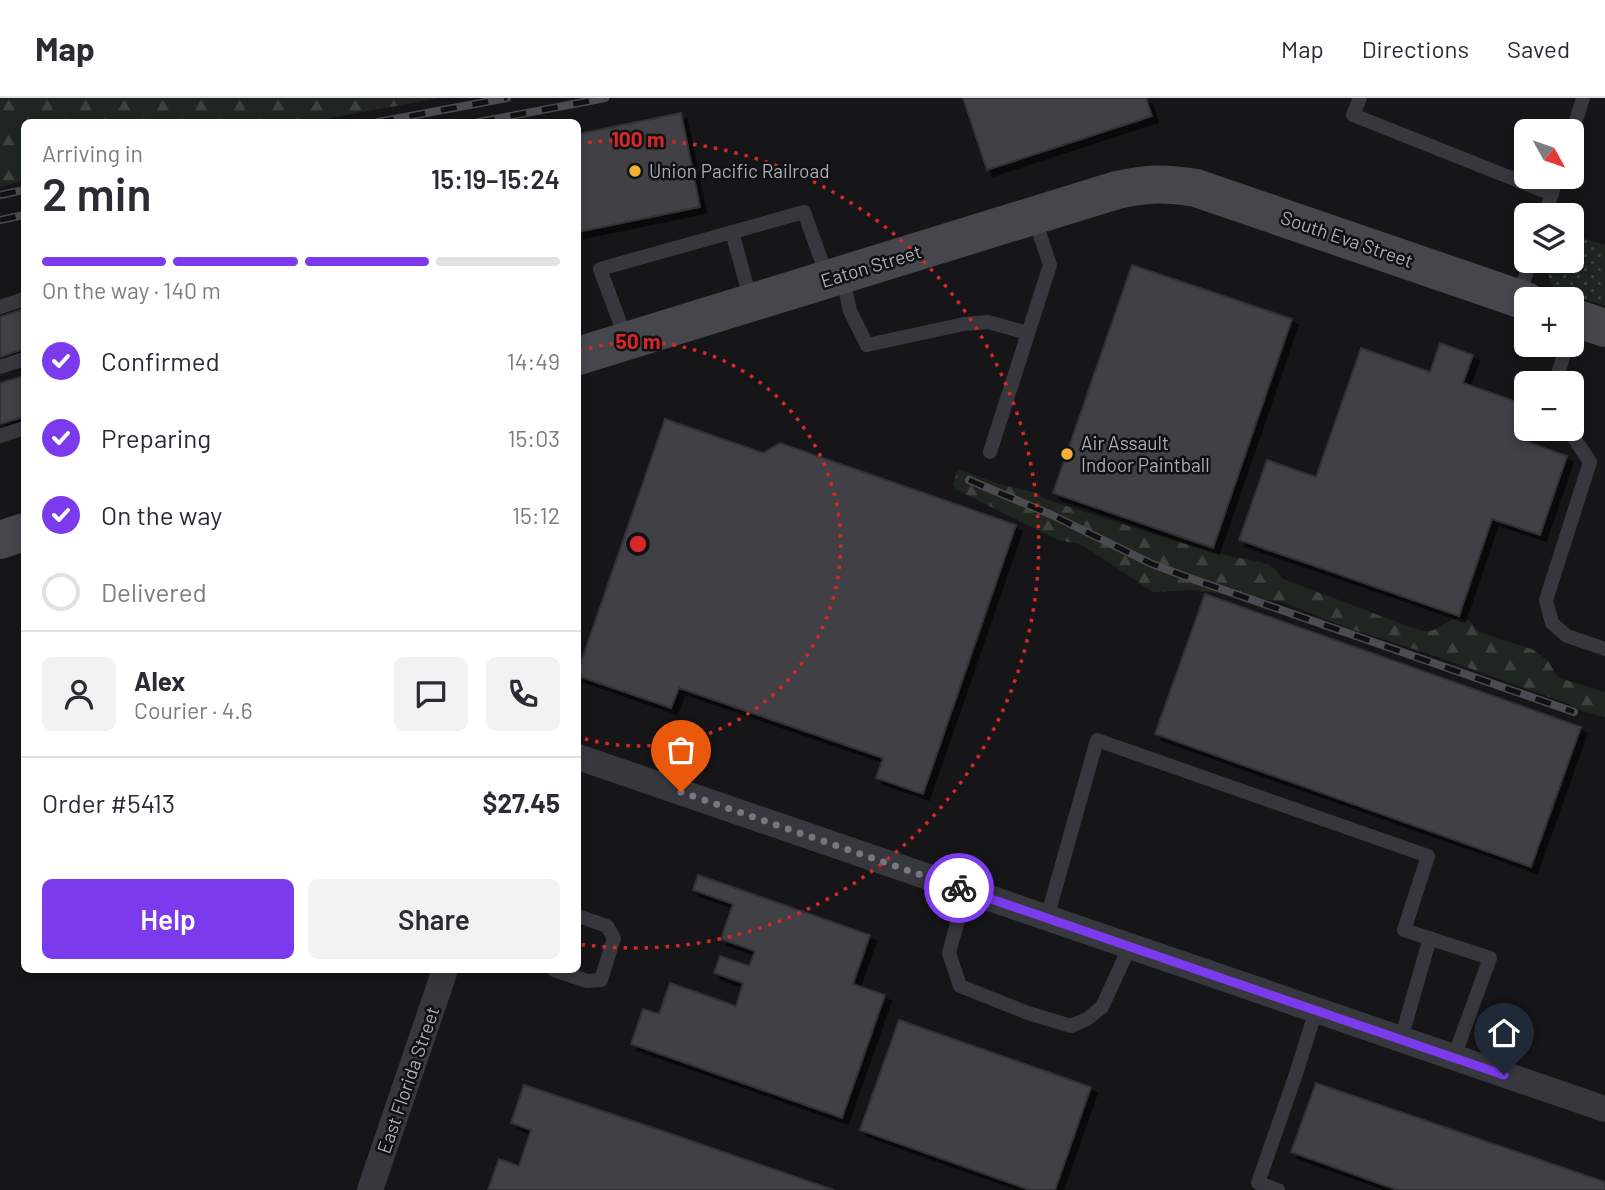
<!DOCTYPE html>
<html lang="en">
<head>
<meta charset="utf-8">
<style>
  :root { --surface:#fff; --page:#f2f2f3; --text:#2b2b33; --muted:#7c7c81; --line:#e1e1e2; --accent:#7c3aed }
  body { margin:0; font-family:Barlow,sans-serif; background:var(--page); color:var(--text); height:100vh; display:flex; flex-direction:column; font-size:26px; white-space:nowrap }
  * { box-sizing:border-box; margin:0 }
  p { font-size:23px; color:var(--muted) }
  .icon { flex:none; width:38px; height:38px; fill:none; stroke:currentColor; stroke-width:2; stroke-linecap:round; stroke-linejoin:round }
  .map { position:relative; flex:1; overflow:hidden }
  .panel { position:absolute; left:21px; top:21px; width:560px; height:854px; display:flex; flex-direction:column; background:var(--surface); border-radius:10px; box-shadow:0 4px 10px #0003 }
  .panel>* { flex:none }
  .needle { width:46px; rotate:130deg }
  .fabs { position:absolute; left:1514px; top:21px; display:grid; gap:14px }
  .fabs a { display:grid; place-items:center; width:70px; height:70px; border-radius:10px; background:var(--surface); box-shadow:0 4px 10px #0003; font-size:35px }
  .pin { position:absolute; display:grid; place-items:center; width:60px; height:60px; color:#fff; margin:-72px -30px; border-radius:50% 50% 50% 0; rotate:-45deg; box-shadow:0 0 7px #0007 }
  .pin .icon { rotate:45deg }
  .courier { position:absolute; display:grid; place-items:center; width:70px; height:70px; margin:-35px; border:5px solid #7c3aed; border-radius:50%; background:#fff; color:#222; box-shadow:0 2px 9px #0007 }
  .headline em { font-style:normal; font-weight:600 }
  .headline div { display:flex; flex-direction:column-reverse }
  .headline { display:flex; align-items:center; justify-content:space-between; height:119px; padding:0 21px }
  h1 { font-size:46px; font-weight:600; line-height:52px }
  .bar { display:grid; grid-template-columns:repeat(4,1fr); gap:10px 7px; align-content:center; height:84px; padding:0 21px }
  .bar i { height:9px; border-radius:5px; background:var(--line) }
  .bar .selected { background:var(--accent) }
  .bar p { grid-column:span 4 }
  .line { display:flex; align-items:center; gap:18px; padding:0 21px; border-top:2px solid var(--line) }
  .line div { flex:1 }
  .round { display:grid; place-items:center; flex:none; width:74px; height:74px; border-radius:10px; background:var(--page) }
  ol { padding:0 21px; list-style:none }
  li { display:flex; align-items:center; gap:21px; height:77px }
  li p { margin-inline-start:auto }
  li .icon { padding:7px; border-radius:50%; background:var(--accent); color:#fff; stroke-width:4 }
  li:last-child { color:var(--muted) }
  li i { width:38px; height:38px; border:4px solid var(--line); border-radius:50% }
  .primary-button { display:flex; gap:14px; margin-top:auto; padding:14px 21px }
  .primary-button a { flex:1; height:80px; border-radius:10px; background:var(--accent); color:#fff; font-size:28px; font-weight:600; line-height:80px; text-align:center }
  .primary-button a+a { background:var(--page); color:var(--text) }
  header { display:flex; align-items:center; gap:42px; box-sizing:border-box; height:98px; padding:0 35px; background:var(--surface); border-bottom:2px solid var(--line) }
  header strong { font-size:33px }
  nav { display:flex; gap:38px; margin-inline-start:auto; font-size:24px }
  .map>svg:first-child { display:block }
  .green { fill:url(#green-dots) }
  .forest { fill:url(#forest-firs) }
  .building { fill:#404145; stroke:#303034; stroke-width:2; filter:url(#shadow) }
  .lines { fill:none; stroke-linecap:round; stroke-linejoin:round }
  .lane { stroke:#37383d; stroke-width:14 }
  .street { stroke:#37383d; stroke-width:26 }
  .secondary { stroke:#45474d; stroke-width:38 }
  .rail-casing { stroke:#4a4c52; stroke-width:8 }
  .rail { stroke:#111113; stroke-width:5; stroke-dasharray:16; stroke-linecap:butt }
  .done { stroke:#757880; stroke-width:7; stroke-dasharray:0 12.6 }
  .route { stroke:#7c3aed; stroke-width:9 }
  .ring { fill:none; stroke:#d62828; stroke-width:3.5; stroke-dasharray:3.5 7 }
  .poi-dot { fill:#f2b134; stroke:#111113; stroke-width:2.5 }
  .labels { text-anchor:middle; stroke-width:5; stroke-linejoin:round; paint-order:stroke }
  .poi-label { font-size:19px; fill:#a8adb8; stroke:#111113; text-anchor:start }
  .street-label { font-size:19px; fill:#a8adb8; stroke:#111113 }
  .centre { fill:#d62828; stroke:#111113; stroke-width:3.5 }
  .ring-label { font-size:21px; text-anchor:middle; font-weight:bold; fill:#d62828; stroke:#111113; stroke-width:5; stroke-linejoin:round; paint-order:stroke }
</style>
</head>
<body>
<header>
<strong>Map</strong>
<nav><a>Map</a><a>Directions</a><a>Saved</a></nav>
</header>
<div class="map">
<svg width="1605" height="1092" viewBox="0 0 1605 1092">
  <defs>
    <pattern id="green-dots" width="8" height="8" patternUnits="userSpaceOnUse" patternTransform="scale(1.75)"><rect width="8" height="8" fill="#1e261f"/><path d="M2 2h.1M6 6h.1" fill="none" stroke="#3c433d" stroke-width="1.8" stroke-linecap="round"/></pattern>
    <pattern id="forest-firs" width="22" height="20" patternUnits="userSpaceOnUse" patternTransform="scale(1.75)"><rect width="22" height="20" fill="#1e261f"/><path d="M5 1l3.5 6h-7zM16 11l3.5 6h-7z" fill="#3c433d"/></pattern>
    <filter id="shadow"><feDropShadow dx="6" dy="6" stdDeviation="0" flood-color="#0009"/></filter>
  </defs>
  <rect width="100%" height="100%" fill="#161618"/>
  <!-- green -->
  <path class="green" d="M1572,137L1605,147V208L1554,191L1543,165L1544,163H1572Z"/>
  <!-- forest -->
  <g class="forest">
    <path d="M0,0H439L308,24H24V83L0,89Z"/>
    <path d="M960,372L999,386L1037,395L1045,401L1178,444L1221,456L1268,466L1276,472L1283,481L1413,530C1418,531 1425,534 1429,533C1443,531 1450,516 1465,521C1471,522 1475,532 1482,535L1534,552L1548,563L1557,578L1566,582L1605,594V619C1590,615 1583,615 1569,606L1435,558L1342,528L1283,504L1195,492L1153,494L1093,454L1079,446L1058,442L955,391L953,386L957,374Z"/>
  </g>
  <!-- building -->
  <g class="building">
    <path d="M963,0H1146L1152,18L987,72Z"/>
    <path d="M681,15L700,109L578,134V36Z"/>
    <path d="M1132,167L1292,221L1213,450L1053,395Z"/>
    <path d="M24,211V251L0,259V219Z"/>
    <path d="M1440,245L1473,257L1463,285L1526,307V331L1522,342L1567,358L1540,437L1492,421L1459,518L1239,442L1267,362L1316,379L1361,250L1430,274Z"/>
    <path d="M24,278V319L0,326V285Z"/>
    <path d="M665,321L763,355L780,345L1016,427L923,696L876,680L883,660L679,590L671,610L578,578V573Z"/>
    <path d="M1205,496L1581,629L1531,769L1155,636Z"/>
    <path d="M698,777L870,837L853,886L885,897L842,1020L631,946L643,911L659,916L670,885L736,908L743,885L714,875L720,858L749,868L755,853L721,841L733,806L693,792Z"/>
    <path d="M899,922L1091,989L1055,1092H1030L860,1032Z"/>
    <path d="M1316,985L1605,1084V1092H1397L1291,1054Z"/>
    <path d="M524,987L648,1028L834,1092H488L499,1061L519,1068L531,1032L511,1025Z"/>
  </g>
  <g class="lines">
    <!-- lane -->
    <g class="lane">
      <path d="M1360,0L1353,17L1552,96"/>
      <path d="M1572,35L1583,0"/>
      <path d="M1545,117L1557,79"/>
      <path d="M732,134L751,203"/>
      <path d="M842,177L850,213L867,247L964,226L988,224L1028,235"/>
      <path d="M1519,199L1530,163"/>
      <path d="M0,209L24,201"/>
      <path d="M626,241L600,171L804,114L828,181"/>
      <path d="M0,269L24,261"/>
      <path d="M1555,285L1567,247"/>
      <path d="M1568,331L1590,364L1546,502L1552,525L1567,538L1605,551"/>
      <path d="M0,338L24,330"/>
      <path d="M990,354L1050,167L1034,119"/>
      <path d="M966,792L949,855L960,888L1028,915L1071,928L1087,921L1102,909L1130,848"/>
      <path d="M1047,820L1097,642L1428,758L1404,832L1490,860L1454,959"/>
      <path d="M554,872L587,883L601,882L614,840L607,828L578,818"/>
      <path d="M1401,941L1430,840"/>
      <path d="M1278,1092L1258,1085L1296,976L1316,912"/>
    </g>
    <!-- street -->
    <g class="street">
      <path d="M578,659L1605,1011"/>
      <path d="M370,1092L445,872"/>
    </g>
    <!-- secondary -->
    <g class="secondary">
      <path d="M1572,219L1605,230"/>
      <path d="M578,258L1117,92C1148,85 1165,85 1196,90L1526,203"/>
      <path d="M0,442L24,434"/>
    </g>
    <!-- rail casing -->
    <g class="rail-casing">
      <g id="rail">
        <path d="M378,24L507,0"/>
        <path d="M479,24L605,0"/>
        <path d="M0,97L24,92"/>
        <path d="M0,122L24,117"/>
        <path d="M969,382L1052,417L1152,466L1198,483L1574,614"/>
      </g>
    </g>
    <!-- rail -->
    <use href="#rail" class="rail"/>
  </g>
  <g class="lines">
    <!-- done -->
    <path class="done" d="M681,694L959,790"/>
    <!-- route -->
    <path class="route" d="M959,790L1504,977"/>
  </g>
  <!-- distance rings -->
  <g class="ring">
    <path d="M579 253A202 202 0 1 1 579 639"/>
    <path d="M578 46A404 404 0 1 1 578 846"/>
  </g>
  <!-- markers -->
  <g class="poi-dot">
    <circle cx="635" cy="73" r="7"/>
    <circle cx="1067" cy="356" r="7"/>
  </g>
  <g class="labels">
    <!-- poi labels -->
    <g class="poi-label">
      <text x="649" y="80">Union Pacific Railroad</text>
      <text x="1081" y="352">Air Assault<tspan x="1081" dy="22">Indoor Paintball</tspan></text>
    </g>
    <!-- street labels -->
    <g class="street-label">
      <text transform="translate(1347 141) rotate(19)" y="7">South Eva Street</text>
      <text transform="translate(871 168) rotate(-17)" y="7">Eaton Street</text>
      <text transform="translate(408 982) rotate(-71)" y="7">East Florida Street</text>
    </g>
  </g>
  <circle cx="638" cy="446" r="10" class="centre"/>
  <g class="ring-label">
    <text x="638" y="49">100 m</text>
    <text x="638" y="251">50 m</text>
  </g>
</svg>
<div class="fabs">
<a><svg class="needle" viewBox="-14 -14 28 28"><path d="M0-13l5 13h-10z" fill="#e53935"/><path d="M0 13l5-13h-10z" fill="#7c7c81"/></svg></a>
<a><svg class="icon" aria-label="layers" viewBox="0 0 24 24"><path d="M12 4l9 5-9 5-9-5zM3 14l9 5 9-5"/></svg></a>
<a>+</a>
<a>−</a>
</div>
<div class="pin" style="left:681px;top:694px;background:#ea580c"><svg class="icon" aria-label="bag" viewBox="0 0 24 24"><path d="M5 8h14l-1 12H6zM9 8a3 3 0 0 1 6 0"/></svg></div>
<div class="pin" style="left:1504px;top:977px;background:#1f2937"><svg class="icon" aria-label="home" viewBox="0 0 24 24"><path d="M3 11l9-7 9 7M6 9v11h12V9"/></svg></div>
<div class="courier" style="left:959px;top:790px"><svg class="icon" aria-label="bike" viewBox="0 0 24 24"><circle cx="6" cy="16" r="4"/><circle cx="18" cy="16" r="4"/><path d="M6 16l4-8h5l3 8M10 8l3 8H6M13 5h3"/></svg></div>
<section class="panel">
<div class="headline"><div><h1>2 min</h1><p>Arriving in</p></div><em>15:19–15:24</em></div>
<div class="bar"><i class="selected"></i><i class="selected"></i><i class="selected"></i><i></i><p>On the way · 140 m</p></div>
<ol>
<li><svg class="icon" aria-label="check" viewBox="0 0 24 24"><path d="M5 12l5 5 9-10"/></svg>Confirmed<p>14:49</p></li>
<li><svg class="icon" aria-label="check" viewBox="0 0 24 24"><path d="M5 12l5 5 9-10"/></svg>Preparing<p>15:03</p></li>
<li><svg class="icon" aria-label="check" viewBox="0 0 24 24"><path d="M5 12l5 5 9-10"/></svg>On the way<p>15:12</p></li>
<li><i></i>Delivered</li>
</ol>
<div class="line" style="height:126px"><a class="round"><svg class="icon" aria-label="person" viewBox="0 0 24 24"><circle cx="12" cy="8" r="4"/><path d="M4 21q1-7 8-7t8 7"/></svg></a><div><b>Alex</b><p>Courier · 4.6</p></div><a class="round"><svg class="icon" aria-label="chat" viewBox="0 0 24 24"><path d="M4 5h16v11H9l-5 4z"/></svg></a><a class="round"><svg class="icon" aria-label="phone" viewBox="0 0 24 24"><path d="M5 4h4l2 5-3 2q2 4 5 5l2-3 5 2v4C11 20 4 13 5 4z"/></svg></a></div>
<div class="line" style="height:91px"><div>Order #5413</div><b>$27.45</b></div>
<div class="primary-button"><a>Help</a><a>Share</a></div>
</section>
</div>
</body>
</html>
